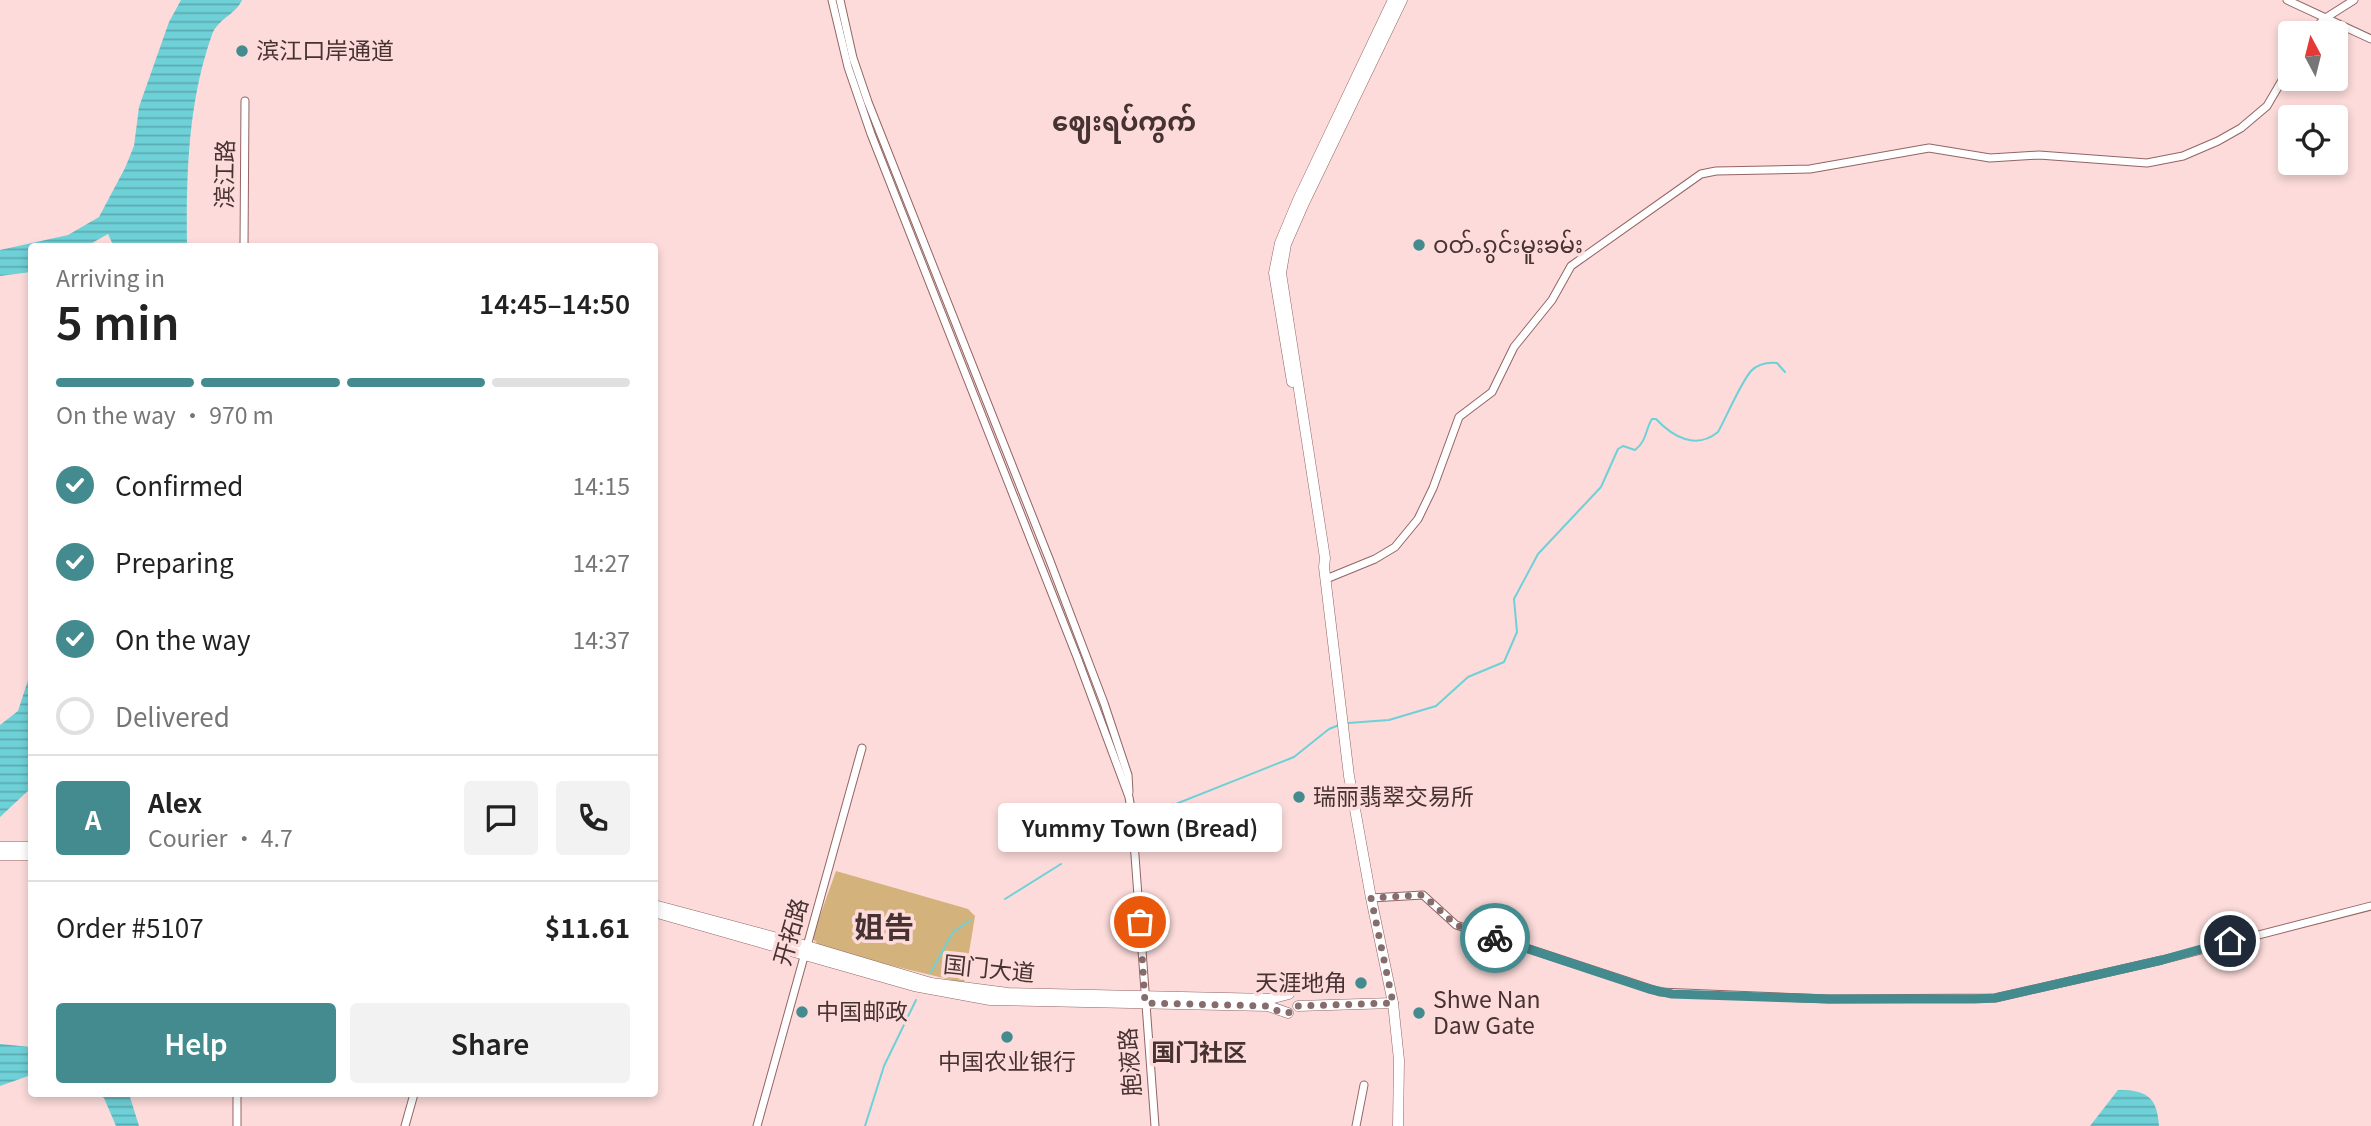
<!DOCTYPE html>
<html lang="en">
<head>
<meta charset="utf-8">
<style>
  :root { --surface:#fff; --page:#f2f2f2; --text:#222; --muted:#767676; --line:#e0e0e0; --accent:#438b8f }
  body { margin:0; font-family:Georgia,"Noto Sans SC","Noto Sans Myanmar",serif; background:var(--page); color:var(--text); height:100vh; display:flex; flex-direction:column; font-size:26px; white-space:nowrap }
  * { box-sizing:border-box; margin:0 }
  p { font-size:23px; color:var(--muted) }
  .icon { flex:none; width:38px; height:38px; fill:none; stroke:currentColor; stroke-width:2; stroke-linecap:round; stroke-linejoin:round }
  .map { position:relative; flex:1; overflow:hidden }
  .details { position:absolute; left:28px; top:243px; width:630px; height:854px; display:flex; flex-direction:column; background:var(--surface); border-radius:7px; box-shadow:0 4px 10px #0003 }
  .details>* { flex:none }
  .needle { width:46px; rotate:353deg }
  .buttons { position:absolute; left:2278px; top:21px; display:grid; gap:14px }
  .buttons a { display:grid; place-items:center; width:70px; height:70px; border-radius:7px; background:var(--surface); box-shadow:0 4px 10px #0003; font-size:35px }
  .pin { position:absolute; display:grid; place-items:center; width:60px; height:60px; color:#fff; margin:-30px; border:4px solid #fff; border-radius:50%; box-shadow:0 2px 7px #0007 }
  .courier { position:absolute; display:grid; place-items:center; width:70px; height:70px; margin:-35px; border:5px solid #438b8f; border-radius:50%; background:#fff; color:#222; box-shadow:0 2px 9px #0007 }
  .bubble { position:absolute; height:49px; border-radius:7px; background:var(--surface); box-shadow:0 4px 10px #0003; font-size:23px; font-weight:600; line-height:49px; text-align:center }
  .head em { font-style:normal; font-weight:600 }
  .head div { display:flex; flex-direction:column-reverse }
  .head { display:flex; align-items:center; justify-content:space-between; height:119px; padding:0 28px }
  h1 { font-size:46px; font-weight:600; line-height:52px }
  .bar { display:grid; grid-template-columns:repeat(4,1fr); gap:10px 7px; align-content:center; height:84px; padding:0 28px }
  .bar i { height:9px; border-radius:5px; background:var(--line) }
  .bar .on { background:var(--accent) }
  .bar p { grid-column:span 4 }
  .line { display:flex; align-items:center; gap:18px; padding:0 28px; border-top:2px solid var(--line) }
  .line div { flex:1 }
  .round { display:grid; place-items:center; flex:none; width:74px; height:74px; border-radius:7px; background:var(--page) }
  ol { padding:0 28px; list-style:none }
  li { display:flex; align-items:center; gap:21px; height:77px }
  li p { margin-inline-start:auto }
  li .icon { padding:7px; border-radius:50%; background:var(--accent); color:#fff; stroke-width:4 }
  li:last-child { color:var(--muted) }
  li i { width:38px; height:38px; border:4px solid var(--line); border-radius:50% }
  .action { display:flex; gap:14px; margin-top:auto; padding:14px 28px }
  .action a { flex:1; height:80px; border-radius:7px; background:var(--accent); color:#fff; font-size:28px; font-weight:600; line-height:80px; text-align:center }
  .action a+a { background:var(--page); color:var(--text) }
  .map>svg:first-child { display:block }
  .green { fill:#d3b37b }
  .water { fill:url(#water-rules) }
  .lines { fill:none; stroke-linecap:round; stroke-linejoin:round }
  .stream { stroke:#6ed1d7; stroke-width:2 }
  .tertiary-casing { stroke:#936564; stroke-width:9 }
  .trunk-casing { stroke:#936564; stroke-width:11 }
  .tertiary { stroke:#fff; stroke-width:7 }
  .trunk { stroke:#fff; stroke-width:10 }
  .done { stroke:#866d6d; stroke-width:7; stroke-dasharray:0 12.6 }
  .route { stroke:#438b8f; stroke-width:9 }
  .poi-dot { fill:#438b8f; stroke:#fcdbda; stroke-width:2.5 }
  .labels { text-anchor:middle; stroke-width:7; stroke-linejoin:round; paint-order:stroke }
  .poi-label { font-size:23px; fill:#473232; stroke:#fcdbda; text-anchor:start }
  .street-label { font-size:23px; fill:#473232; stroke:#fcdbda }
  .neighbourhood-label { font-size:24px; font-weight:bold; fill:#473232; stroke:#fcdbda }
  .quarter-label { font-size:26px; font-weight:bold; fill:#473232; stroke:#fcdbda }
  .district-label { font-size:30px; font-weight:bold; fill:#473232; stroke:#fcdbda }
</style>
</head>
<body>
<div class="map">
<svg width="2371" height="1126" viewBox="0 0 2371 1126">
  <defs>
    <pattern id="water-rules" width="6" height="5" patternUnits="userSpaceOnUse" patternTransform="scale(1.75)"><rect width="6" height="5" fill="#6ed1d7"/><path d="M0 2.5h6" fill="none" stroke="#5caaaf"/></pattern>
  </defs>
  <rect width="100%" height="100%" fill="#fcdbda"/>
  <!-- green -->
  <path class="green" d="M836,871L968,909L975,916L964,983L823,949L812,938Z"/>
  <!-- water -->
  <g class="water">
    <path d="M181,0H242C236,14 221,17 213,32C188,100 186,175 187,247H114L108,234L85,247H32L31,272L0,276V250L68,235L99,217L125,168L134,146L139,107L169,22Z"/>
    <path d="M31,671V788L0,817V725L18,711Z"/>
    <path d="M0,1044L31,1047V1075L0,1086Z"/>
    <path d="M2118,1090C2147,1090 2157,1097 2159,1126H2090Z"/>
    <path d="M96,1094H129L139,1126H116L104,1098Z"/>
  </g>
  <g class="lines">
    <!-- stream -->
    <g class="stream">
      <path d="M1348,723L1389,720L1436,706L1468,677L1504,662L1517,632L1514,599L1538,554L1601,487L1618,449L1623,446L1635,450C1647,441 1645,430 1652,419H1656C1673,437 1696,450 1718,432C1727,416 1740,384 1751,371C1758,364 1767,362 1777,363L1785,372"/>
      <path d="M1138,819L1294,757L1329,729L1339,725"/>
      <path d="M1005,899L1061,864"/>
      <path d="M931,972L953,932L971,920"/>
      <path d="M865,1126L884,1066L916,1000"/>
    </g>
    <!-- tertiary casing -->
    <g class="tertiary-casing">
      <g id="tertiary">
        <path d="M832,0L848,67L871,134L1077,657L1129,797L1132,815L1155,1126"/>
        <path d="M840,0L853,58L868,102L1050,561L1104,703L1128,775L1129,792"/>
        <path d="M2287,0L2371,39"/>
        <path d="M2311,33L2324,19L2354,0"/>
        <path d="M244,247L245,101"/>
        <path d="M1326,579L1375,559L1395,547L1418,519L1433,488L1459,417L1492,392L1514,347L1552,300L1571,266L1701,174L1716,171L1810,169L1929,148L1990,158L2039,155L2147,163L2183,156L2218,141L2241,128L2267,106L2291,65"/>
        <path d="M1371,898L1423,895L1456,925L1660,992L1829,999L1995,998L2162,960L2371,906"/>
        <path d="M237,1126V1094"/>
        <path d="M405,1126L414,1094"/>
        <path d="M757,1126L862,748"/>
        <path d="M1356,1126L1364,1085"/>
      </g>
    </g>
    <!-- trunk casing -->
    <g class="trunk-casing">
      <g id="trunk">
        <path d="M1292,382L1274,273L1280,243L1298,200L1393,0"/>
        <path d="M0,847H32"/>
        <path d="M0,855H32"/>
        <path d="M654,905L807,946L931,983L1008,993L1270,999L1289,994"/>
        <path d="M654,912L914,986L990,1000L1268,1006L1288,1013"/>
        <path d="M1298,1006L1393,1003"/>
        <path d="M1398,1126L1399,1060L1393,1003L1371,898L1349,776L1324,567L1325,558L1281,273L1286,244L1304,203L1402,0"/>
      </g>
    </g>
    <!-- tertiary -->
    <use href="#tertiary" class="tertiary"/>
    <!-- trunk -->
    <use href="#trunk" class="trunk"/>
  </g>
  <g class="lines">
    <!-- done -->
    <path class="done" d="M1140,922L1145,1003L1268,1006L1282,1013L1294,1012L1298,1006L1393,1003L1371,898L1423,895L1456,925L1495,938"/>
    <!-- route -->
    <path class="route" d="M1495,938L1649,989L1672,994L1829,999H1974L1995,998L2162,960L2230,941"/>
  </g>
  <!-- markers -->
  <g class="poi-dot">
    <circle cx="242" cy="51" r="7"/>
    <circle cx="1419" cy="245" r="7"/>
    <circle cx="1299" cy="797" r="7"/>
    <circle cx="1361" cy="983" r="7"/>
    <circle cx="802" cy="1012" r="7"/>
    <circle cx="1419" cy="1013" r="7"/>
    <circle cx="1007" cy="1037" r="7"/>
  </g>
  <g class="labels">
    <!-- poi labels -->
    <g class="poi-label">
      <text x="256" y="59">滨江口岸通道</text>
      <text x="1433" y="253">ဝတ်ႉၵွင်းမူးၶမ်း</text>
      <text x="1313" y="805">瑞丽翡翠交易所</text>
      <text x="1347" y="991" text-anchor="end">天涯地角</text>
      <text x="1433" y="1008">Shwe Nan<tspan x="1433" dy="26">Daw Gate</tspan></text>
      <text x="816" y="1020">中国邮政</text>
      <text x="1007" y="1070" text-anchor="middle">中国农业银行</text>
    </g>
    <!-- street labels -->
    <g class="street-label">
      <text transform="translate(225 174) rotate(-89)" y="8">滨江路</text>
      <text transform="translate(791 932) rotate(-74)" y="8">开拓路</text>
      <text transform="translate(989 969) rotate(6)" y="8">国门大道</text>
      <text transform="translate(1130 1062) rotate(-94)" y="8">胞液路</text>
    </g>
    <!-- neighbourhood labels -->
    <g class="neighbourhood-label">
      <text x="1199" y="1061">国门社区</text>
    </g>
    <!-- quarter labels -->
    <g class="quarter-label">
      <text x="1124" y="131">ဈေးရပ်ကွက်</text>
    </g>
    <!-- district labels -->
    <g class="district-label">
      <text x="884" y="938">姐告</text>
    </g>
  </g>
</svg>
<div class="buttons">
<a><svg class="needle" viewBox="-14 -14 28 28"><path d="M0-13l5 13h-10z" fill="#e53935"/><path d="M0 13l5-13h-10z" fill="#767676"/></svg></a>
<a><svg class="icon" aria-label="locate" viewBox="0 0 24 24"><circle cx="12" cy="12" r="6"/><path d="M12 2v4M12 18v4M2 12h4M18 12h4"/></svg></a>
</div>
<div class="pin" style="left:1140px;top:922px;background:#ea580c"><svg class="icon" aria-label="bag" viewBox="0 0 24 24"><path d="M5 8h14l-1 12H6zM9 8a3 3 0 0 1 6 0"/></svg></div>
<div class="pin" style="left:2230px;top:941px;background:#1f2937"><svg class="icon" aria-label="home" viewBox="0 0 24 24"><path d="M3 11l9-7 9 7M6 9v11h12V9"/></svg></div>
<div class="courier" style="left:1495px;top:938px"><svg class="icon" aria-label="bike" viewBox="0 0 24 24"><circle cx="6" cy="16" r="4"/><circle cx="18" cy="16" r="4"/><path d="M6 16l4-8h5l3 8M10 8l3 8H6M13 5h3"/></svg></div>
<div class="bubble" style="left:998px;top:803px;width:284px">Yummy Town (Bread)</div>
<section class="details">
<div class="head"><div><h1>5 min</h1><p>Arriving in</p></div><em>14:45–14:50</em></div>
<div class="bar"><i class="on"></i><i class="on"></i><i class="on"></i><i></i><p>On the way · 970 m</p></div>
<ol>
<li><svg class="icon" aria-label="check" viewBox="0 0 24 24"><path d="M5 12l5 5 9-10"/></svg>Confirmed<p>14:15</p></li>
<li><svg class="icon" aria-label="check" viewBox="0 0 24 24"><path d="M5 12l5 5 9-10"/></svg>Preparing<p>14:27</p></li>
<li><svg class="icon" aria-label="check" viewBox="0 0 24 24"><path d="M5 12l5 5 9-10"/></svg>On the way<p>14:37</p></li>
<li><i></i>Delivered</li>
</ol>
<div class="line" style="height:126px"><b class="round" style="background:var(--accent);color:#fff">A</b><div><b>Alex</b><p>Courier · 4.7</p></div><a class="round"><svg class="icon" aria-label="chat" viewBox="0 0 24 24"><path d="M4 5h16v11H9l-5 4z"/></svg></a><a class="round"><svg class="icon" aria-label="phone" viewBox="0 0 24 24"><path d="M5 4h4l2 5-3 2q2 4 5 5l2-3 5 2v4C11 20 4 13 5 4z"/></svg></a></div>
<div class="line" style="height:91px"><div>Order #5107</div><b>$11.61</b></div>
<div class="action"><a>Help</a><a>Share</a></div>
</section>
</div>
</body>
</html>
